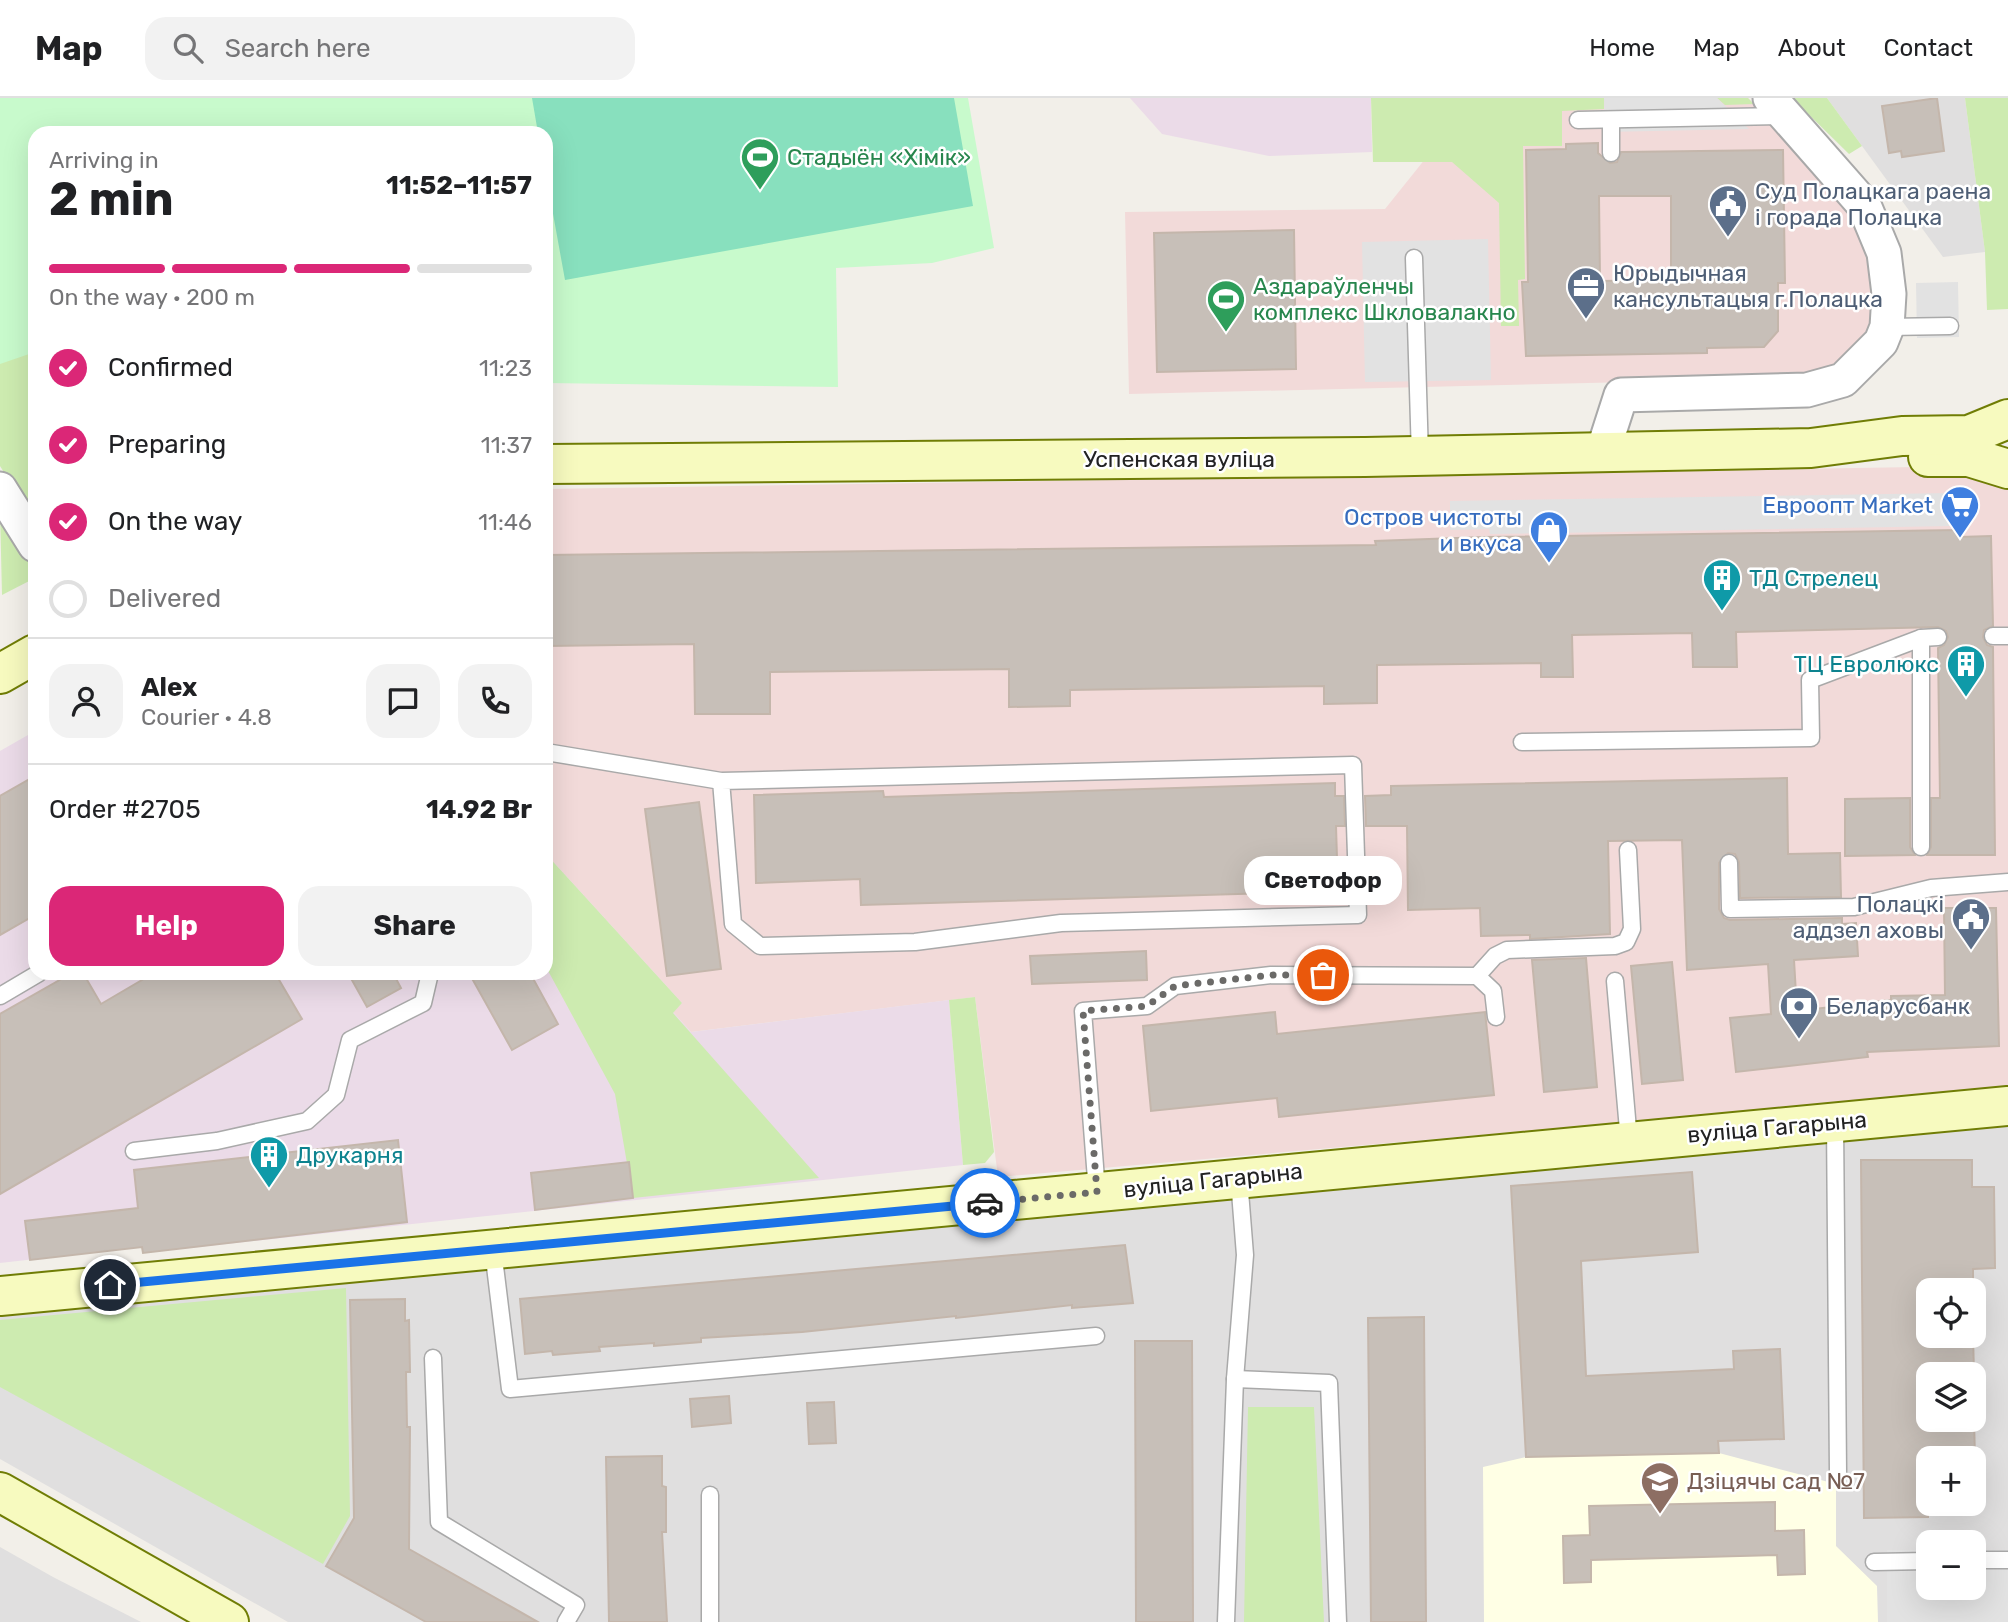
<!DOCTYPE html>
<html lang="en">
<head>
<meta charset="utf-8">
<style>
  :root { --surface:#fff; --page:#f2f2f2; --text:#202124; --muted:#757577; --line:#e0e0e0; --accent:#db2777 }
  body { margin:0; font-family:Rubik,sans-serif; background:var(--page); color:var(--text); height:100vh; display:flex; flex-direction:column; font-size:26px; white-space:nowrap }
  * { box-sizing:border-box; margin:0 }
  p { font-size:23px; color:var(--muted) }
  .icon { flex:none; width:38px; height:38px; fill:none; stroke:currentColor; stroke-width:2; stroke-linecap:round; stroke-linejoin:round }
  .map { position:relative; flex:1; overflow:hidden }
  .drawer { position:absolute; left:28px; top:28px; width:525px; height:854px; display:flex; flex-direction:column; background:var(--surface); border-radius:21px; box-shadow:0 7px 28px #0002 }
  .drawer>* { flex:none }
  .tools { position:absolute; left:1916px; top:1180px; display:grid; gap:14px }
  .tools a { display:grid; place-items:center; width:70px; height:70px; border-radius:14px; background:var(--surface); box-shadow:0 7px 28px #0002; font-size:35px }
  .pin { position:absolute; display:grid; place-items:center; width:60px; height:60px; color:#fff; margin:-30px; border:4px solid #fff; border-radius:50%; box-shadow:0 2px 7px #0007 }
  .courier { position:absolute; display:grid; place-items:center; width:70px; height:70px; margin:-35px; border:5px solid #1a73e8; border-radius:50%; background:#fff; color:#222; box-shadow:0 2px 9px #0007 }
  .bubble { position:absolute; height:49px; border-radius:21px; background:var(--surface); box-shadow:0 7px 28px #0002; font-size:23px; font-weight:700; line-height:49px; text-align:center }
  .headline em { font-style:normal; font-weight:700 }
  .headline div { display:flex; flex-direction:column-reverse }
  .headline { display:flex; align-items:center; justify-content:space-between; height:119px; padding:0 21px }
  h1 { font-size:46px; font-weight:700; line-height:52px }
  .bar { display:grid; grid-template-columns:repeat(4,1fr); gap:10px 7px; align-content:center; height:84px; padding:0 21px }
  .bar i { height:9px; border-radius:5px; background:var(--line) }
  .bar .selected { background:var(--accent) }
  .bar p { grid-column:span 4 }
  .line { display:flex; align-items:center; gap:18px; padding:0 21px; border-top:2px solid var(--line) }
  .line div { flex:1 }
  .round { display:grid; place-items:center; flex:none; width:74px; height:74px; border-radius:21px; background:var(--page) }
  ol { padding:0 21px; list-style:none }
  li { display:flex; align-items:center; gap:21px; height:77px }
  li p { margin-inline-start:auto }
  li .icon { padding:7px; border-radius:50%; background:var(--accent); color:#fff; stroke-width:4 }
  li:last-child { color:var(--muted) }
  li i { width:38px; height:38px; border:4px solid var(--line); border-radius:50% }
  .action { display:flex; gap:14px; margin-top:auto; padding:14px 21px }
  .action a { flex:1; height:80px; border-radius:21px; background:var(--accent); color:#fff; font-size:28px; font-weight:700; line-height:80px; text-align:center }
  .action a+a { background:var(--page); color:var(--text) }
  header { display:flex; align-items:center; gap:42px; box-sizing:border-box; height:98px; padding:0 35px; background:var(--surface); border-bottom:2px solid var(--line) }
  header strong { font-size:33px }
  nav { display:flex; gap:38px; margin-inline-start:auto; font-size:24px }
  .search { width:490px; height:63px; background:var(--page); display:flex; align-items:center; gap:18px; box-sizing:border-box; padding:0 24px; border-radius:21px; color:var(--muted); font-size:26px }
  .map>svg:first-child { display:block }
  .residential { fill:#e0dfdf; fill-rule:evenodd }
  .commercial { fill:#f2dad9 }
  .industrial { fill:#ebdbe8 }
  .education { fill:#ffffe5 }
  .grass { fill:#cdebb0 }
  .park { fill:#c8facc }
  .pitch { fill:#88e0be }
  .parking { fill:#e2e2e2 }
  .building { fill:#c7bfb8; stroke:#c4b6ab; stroke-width:2; fill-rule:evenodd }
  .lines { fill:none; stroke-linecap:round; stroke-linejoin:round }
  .lane-casing { stroke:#a9a9a9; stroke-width:19 }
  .street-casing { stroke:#a9a9a9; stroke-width:37 }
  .secondary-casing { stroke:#707d05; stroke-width:42 }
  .lane { stroke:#fff; stroke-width:16 }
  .street { stroke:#fff; stroke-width:33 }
  .secondary { stroke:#f7fabf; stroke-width:38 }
  .done { stroke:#6b6a68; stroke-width:7; stroke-dasharray:0 12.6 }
  .route { stroke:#1a73e8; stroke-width:9 }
  .labels { text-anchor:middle; stroke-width:5; stroke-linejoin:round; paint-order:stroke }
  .leisure-label { font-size:23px; fill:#27864d; stroke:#fff; text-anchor:start }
  .service-label { font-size:23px; fill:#4e5e75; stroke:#fff; text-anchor:start }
  .street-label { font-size:23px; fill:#222; stroke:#fff }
  .shop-label { font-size:23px; fill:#366cbe; stroke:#fff; text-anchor:end }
  .culture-label { font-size:23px; fill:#0d838f; stroke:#fff; text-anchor:start }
  .education-label { font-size:23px; fill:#785e54; stroke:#fff; text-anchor:start }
</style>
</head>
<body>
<header>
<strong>Map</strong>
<div class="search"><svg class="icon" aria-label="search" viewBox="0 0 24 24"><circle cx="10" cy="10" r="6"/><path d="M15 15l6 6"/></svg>Search here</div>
<nav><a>Home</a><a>Map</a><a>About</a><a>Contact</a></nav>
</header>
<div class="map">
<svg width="2008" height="1524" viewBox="0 0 2008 1524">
  <rect width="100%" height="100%" fill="#f2efe9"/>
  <!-- residential -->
  <g class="residential">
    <path d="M1827,0H1965L1985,154L1943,159Z"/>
    <path d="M2008,1027V1524H288L0,1361V1211ZM1928,1192H1974V1237H1928ZM1928,1276H1974V1321H1928ZM1928,1360H1974V1405H1928ZM1928,1444H1974V1489H1928Z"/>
    <path d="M0,1449L53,1479L141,1524H0Z"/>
  </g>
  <!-- commercial -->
  <g class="commercial">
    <path d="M1474,0H1748L1851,110L1871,162L1876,199L1870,238L1833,272L1802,280L1129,296L1125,114L1385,111Z"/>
    <path d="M1917,369L2008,386V991L998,1079L975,899L691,934L673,914L682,905L546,756V391Z"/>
  </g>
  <!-- industrial -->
  <g class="industrial">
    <path d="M1130,0H1371L1372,54L1269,58L1162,36Z"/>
    <path d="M35,633V875H546V756L682,905L673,914L691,934L949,902L963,1067L143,1155L142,1149L0,1165V653Z"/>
  </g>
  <!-- education -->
  <path class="education" d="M1719,1355L1836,1386V1448L1877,1488L1878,1524H1484L1483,1369L1526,1359Z"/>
  <!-- grass -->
  <g class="grass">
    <path d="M1371,0H1604V11L1562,13V48H1523L1525,181L1518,182L1519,228H1501L1499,105L1452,64H1373Z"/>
    <path d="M1717,0H1748L1754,6L1725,7Z"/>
    <path d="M1792,0H1827L1862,48L1849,56Z"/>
    <path d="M1965,0H2008V211L1987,212L1985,154Z"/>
    <path d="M35,104V424L0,368V115Z"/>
    <path d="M0,412L35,468V480L2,497Z"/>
    <path d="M546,756L682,905L673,915L819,1080L633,1100L615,996L546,869Z"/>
    <path d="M975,899L994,1054L985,1065L963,1067L949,902Z"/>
    <path d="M346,1190L350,1418L323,1466L0,1289V1222Z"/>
    <path d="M1248,1309H1314L1324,1524H1244Z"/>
  </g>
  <!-- park -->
  <path class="park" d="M0,0H968L994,150L932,165L836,170L838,289L546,285V35H35V254L0,266Z"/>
  <!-- pitch -->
  <path class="pitch" d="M532,0H954L973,108L565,182L546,77V35H538Z"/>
  <!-- parking -->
  <g class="parking">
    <path d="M1604,0H1717L1749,31L1605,34Z"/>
    <path d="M1488,141L1491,282L1365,284L1362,144Z"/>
    <path d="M1958,184L1959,239L1917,240L1916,185Z"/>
    <path d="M1952,395L1953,428L1490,436L1489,431L1450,432V403Z"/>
    <path d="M1887,1452H1928V1489H1974V1452H2008V1524H1887Z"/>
  </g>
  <!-- building -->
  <g class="building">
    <path d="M1937,0L1944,53L1902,59L1901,53L1889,55L1882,8Z"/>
    <path d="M1598,45V55L1610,65L1617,64L1621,54L1783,52L1785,185H1778V233L1764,249L1707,250V255L1526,258L1522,184H1528L1526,52L1566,51V46ZM1599,98H1671V182L1600,183Z"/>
    <path d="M1294,132L1296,271L1157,274L1154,135Z"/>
    <path d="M1959,432V439L1991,438L1993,528L1984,532L1983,539L1987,547L1993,549L1995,757H1927L1931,749V700H1940L1938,550L1944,547L1948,539L1946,533L1938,529L1736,534L1737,569H1693L1692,535L1572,537L1573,579H1541V565L1377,567V605L1324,606V588L1070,592V608L1009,609V571L770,574V616H695L694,546L546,548V457L1376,447L1375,443L1484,439Z"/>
    <path d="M35,678V817L0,837V698Z"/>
    <path d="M1787,680L1788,756L1840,755L1841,799L1740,800L1739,764L1735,756L1728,755L1719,765V811L1724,820L1730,822L1842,820V826L1856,825L1858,858L1794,862L1797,913L1891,902V898L1945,897L1944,810H1996L1999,948L1867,954L1868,959L1736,974L1730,920L1771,916L1768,866L1687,872L1682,742L1608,743L1610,836L1530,841V837L1481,838L1480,810L1408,812L1407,728H1366L1365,698L1391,697V688Z"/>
    <path d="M1335,685V698H1344L1345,728H1336L1338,793L861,807L860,781L756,785L754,697L883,693L884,699Z"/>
    <path d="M1910,700V749L1915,757L1845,758V701Z"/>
    <path d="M699,704L721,871L667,878L645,711Z"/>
    <path d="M1146,853L1147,882L1032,886L1030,858Z"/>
    <path d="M1586,860L1597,989L1544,994L1532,862Z"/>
    <path d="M1672,864L1683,982L1642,986L1631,868Z"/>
    <path d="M72,875H83L101,906L154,875H275L302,921L0,1096V916Z"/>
    <path d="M348,875H393L401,890L367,909Z"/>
    <path d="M469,875H530L558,926L512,952Z"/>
    <path d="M1275,914L1277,936L1485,914L1494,997L1279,1019L1277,1000L1151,1013L1143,928Z"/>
    <path d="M398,1042L407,1124L143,1155L142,1149L30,1162L25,1123L138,1110L134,1072Z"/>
    <path d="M1861,1062H1972V1089H1994L1995,1170L1973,1171V1192H1928V1237H1973L1974,1276H1928V1321H1974L1975,1360H1928V1419L1864,1420Z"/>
    <path d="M629,1064L633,1100L535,1112L531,1075Z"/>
    <path d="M1692,1074L1698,1154L1581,1163L1586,1278L1734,1271L1733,1253L1780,1251L1784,1341L1718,1343L1719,1355L1526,1359L1511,1088Z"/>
    <path d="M1125,1147L1133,1205L1072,1210V1207L956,1220V1218L802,1234L701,1240V1244L654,1248V1245L599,1249L600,1253L553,1257L552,1253L525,1256L520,1201Z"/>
    <path d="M405,1201V1223L409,1222L410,1274H406L407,1329H410L409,1451L538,1524H426L326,1468L354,1420L350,1202Z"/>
    <path d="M1424,1219L1426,1524H1371L1368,1220Z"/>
    <path d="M1135,1243H1192L1193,1524H1136Z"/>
    <path d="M729,1298L731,1325L692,1329L690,1301Z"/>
    <path d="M834,1304L836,1345L809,1346L807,1305Z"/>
    <path d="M662,1358V1388L666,1389V1434H662L667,1524H609L606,1359Z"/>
    <path d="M1775,1404V1433L1804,1432L1805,1476L1778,1477L1777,1457L1591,1462V1484L1564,1485L1563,1438L1590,1437L1589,1408Z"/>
  </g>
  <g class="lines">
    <!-- lane casing -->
    <g class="lane-casing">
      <g id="lane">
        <path d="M1578,22L1783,18"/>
        <path d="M1611,22V55"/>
        <path d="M1414,160L1420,358"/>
        <path d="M1887,229L1950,228"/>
        <path d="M1993,538H2008"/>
        <path d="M1921,540V749"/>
        <path d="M1522,644L1811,640L1810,582L1921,540L1938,539"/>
        <path d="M546,654L721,683L1353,667L1358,817L1061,825L915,844L760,848L733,826L721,683"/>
        <path d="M1729,765L1730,811L1854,809L1931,790L2008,784"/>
        <path d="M1477,878L1495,858L1507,852L1615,848L1626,844L1632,831L1628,752"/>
        <path d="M1615,883L1629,1043"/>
        <path d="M0,898L39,875"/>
        <path d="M1835,1024L1838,1375"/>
        <path d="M134,1053L217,1043L307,1023L336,997L350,942L423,905L430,875"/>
        <path d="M1097,1094L1083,913L1147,908L1175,888L1271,877L1477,878L1493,893L1496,919"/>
        <path d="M493,1152L510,1291L1096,1238"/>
        <path d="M433,1260L439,1424L576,1507L566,1524"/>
        <path d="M1235,1281L1329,1285L1338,1524"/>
        <path d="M710,1397V1524"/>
        <path d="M1974,1462H2008"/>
        <path d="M1874,1464L1928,1463"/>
        <path d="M1226,1524L1235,1281L1245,1157L1239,1081"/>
      </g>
    </g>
    <!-- street casing -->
    <g class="street-casing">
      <g id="street">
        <path d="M1602,356L1621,297L1807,292L1843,282L1881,244L1887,229L1889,196L1884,155L1864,107L1770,0"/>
        <path d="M0,391L35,447"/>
      </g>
    </g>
    <!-- secondary casing -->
    <g class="secondary-casing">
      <g id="secondary">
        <path d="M1928,359H1969L2008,371"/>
        <path d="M546,366L1365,359L1811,350L1902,338L1969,337L2008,321"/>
        <path d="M0,576L35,556"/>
        <path d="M0,1198L2008,1008"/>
        <path d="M0,1394L229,1524"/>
      </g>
    </g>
    <!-- lane -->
    <use href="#lane" class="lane"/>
    <!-- street -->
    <use href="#street" class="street"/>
    <!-- secondary -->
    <use href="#secondary" class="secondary"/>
  </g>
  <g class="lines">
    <!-- done -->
    <path class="done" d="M985,1105L1097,1094L1083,913L1147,908L1175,888L1271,877H1323"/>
    <!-- route -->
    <path class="route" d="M110,1187L985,1105"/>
  </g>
  <!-- icons -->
  <defs>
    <g id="stadium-pin" transform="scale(2.0125)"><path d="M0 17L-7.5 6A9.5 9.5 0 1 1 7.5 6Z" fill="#2e9e5b" stroke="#fff"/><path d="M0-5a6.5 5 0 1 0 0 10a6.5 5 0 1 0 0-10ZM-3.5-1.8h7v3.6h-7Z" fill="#fff"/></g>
    <g id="civic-pin" transform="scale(2.0125)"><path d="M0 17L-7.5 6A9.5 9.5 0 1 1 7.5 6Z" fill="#5c6f8a" stroke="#fff"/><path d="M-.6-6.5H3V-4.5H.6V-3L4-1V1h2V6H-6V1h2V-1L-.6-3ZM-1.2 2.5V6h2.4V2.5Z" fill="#fff"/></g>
    <g id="office-pin" transform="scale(2.0125)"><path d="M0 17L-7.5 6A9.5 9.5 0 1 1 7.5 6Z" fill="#5c6f8a" stroke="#fff"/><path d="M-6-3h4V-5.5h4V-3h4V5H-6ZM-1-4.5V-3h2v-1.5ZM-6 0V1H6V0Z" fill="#fff"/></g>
    <g id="supermarket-pin" transform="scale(2.0125)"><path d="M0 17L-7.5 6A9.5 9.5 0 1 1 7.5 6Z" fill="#3f7fe0" stroke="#fff"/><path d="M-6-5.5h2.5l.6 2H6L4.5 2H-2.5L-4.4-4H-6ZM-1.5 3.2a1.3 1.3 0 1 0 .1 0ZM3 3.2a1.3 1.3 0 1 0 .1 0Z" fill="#fff"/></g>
    <g id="shop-pin" transform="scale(2.0125)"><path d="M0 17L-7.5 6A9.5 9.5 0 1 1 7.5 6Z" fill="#3f7fe0" stroke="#fff"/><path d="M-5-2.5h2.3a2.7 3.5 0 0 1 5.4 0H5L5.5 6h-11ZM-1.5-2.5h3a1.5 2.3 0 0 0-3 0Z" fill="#fff"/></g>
    <g id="building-pin" transform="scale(2.0125)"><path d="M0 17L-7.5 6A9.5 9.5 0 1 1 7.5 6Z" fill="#0f9aa8" stroke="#fff"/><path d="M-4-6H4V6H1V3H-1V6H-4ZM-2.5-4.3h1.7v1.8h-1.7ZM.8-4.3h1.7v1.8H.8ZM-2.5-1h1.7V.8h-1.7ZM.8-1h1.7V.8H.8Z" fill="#fff"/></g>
    <g id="bank-pin" transform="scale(2.0125)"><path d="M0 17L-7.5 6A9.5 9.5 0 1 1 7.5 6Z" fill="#5c6f8a" stroke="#fff"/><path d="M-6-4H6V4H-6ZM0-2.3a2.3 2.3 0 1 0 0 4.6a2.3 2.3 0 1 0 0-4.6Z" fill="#fff"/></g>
    <g id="school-pin" transform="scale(2.0125)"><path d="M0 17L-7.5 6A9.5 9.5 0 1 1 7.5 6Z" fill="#8d6e63" stroke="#fff"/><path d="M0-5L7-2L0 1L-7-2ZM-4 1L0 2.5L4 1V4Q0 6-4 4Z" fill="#fff"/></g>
  </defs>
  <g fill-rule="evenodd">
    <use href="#stadium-pin" x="760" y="59"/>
    <use href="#civic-pin" x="1728" y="106"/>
    <use href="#office-pin" x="1586" y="188"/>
    <use href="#stadium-pin" x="1226" y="201"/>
    <use href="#supermarket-pin" x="1960" y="407"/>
    <use href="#shop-pin" x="1549" y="432"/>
    <use href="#building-pin" x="1722" y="480"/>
    <use href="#building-pin" x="1966" y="566"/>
    <use href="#civic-pin" x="1971" y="819"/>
    <use href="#bank-pin" x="1799" y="908"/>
    <use href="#building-pin" x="269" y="1057"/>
    <use href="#school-pin" x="1660" y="1383"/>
  </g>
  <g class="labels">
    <!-- leisure labels -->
    <g class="leisure-label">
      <text x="787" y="67">Стадыён «Хімік»</text>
      <text x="1253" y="196">Аздараўленчы<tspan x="1253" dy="26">комплекс Шкловалакно</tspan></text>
    </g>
    <!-- service labels -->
    <g class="service-label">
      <text x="1755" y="101">Суд Полацкага раена<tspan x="1755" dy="26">і горада Полацка</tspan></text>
      <text x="1613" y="183">Юрыдычная<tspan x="1613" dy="26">кансультацыя г.Полацка</tspan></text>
      <text x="1944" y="814" text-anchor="end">Полацкі<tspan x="1944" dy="26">аддзел аховы</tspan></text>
      <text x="1826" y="916">Беларусбанк</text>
    </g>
    <!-- street labels -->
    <g class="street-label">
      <text x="1179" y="369">Успенская вуліца</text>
      <text transform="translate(1777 1029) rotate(-5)" y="8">вуліца Гагарына</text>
      <text transform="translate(1213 1082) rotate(-6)" y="8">вуліца Гагарына</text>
    </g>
    <!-- shop labels -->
    <g class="shop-label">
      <text x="1933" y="415">Евроопт Market</text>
      <text x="1522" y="427">Остров чистоты<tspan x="1522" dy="26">и вкуса</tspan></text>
    </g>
    <!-- culture labels -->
    <g class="culture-label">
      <text x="1749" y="488">ТД Стрелец</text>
      <text x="1939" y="574" text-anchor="end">ТЦ Евролюкс</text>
      <text x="296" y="1065">Друкарня</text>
    </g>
    <!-- education labels -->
    <g class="education-label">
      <text x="1687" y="1391">Дзіцячы сад №7</text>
    </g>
  </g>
</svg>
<div class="tools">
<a><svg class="icon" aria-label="locate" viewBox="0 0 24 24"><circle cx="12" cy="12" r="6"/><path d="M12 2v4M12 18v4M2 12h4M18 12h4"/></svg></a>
<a><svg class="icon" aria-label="layers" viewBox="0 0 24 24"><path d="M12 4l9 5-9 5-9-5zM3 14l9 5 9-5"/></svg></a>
<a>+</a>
<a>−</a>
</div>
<div class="pin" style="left:1323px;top:877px;background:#ea580c"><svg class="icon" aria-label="bag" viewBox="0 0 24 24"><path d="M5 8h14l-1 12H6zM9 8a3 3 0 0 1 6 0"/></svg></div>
<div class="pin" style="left:110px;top:1187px;background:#1f2937"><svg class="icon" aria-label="home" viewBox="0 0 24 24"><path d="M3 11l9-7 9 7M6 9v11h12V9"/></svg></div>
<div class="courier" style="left:985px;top:1105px"><svg class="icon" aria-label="car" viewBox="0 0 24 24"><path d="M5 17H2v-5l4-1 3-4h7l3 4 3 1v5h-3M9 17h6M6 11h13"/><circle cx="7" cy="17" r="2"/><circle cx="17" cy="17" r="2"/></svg></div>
<div class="bubble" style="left:1244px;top:758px;width:158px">Светофор</div>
<section class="drawer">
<div class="headline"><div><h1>2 min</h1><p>Arriving in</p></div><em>11:52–11:57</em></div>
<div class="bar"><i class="selected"></i><i class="selected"></i><i class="selected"></i><i></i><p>On the way · 200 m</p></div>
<ol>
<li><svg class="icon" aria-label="check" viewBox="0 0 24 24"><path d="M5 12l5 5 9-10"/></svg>Confirmed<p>11:23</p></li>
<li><svg class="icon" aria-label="check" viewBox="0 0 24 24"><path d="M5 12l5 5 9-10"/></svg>Preparing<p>11:37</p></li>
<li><svg class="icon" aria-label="check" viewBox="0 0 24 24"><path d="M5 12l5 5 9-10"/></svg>On the way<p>11:46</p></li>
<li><i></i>Delivered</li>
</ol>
<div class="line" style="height:126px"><a class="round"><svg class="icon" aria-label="person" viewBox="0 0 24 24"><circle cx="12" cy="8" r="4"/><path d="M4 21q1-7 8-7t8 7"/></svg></a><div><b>Alex</b><p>Courier · 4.8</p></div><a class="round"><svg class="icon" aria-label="chat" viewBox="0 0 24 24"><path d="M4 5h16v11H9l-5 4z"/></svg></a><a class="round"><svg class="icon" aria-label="phone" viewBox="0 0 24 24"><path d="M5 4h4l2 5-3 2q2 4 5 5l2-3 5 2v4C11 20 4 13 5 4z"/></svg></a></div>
<div class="line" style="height:91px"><div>Order #2705</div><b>14.92 Br</b></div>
<div class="action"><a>Help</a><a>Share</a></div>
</section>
</div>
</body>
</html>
